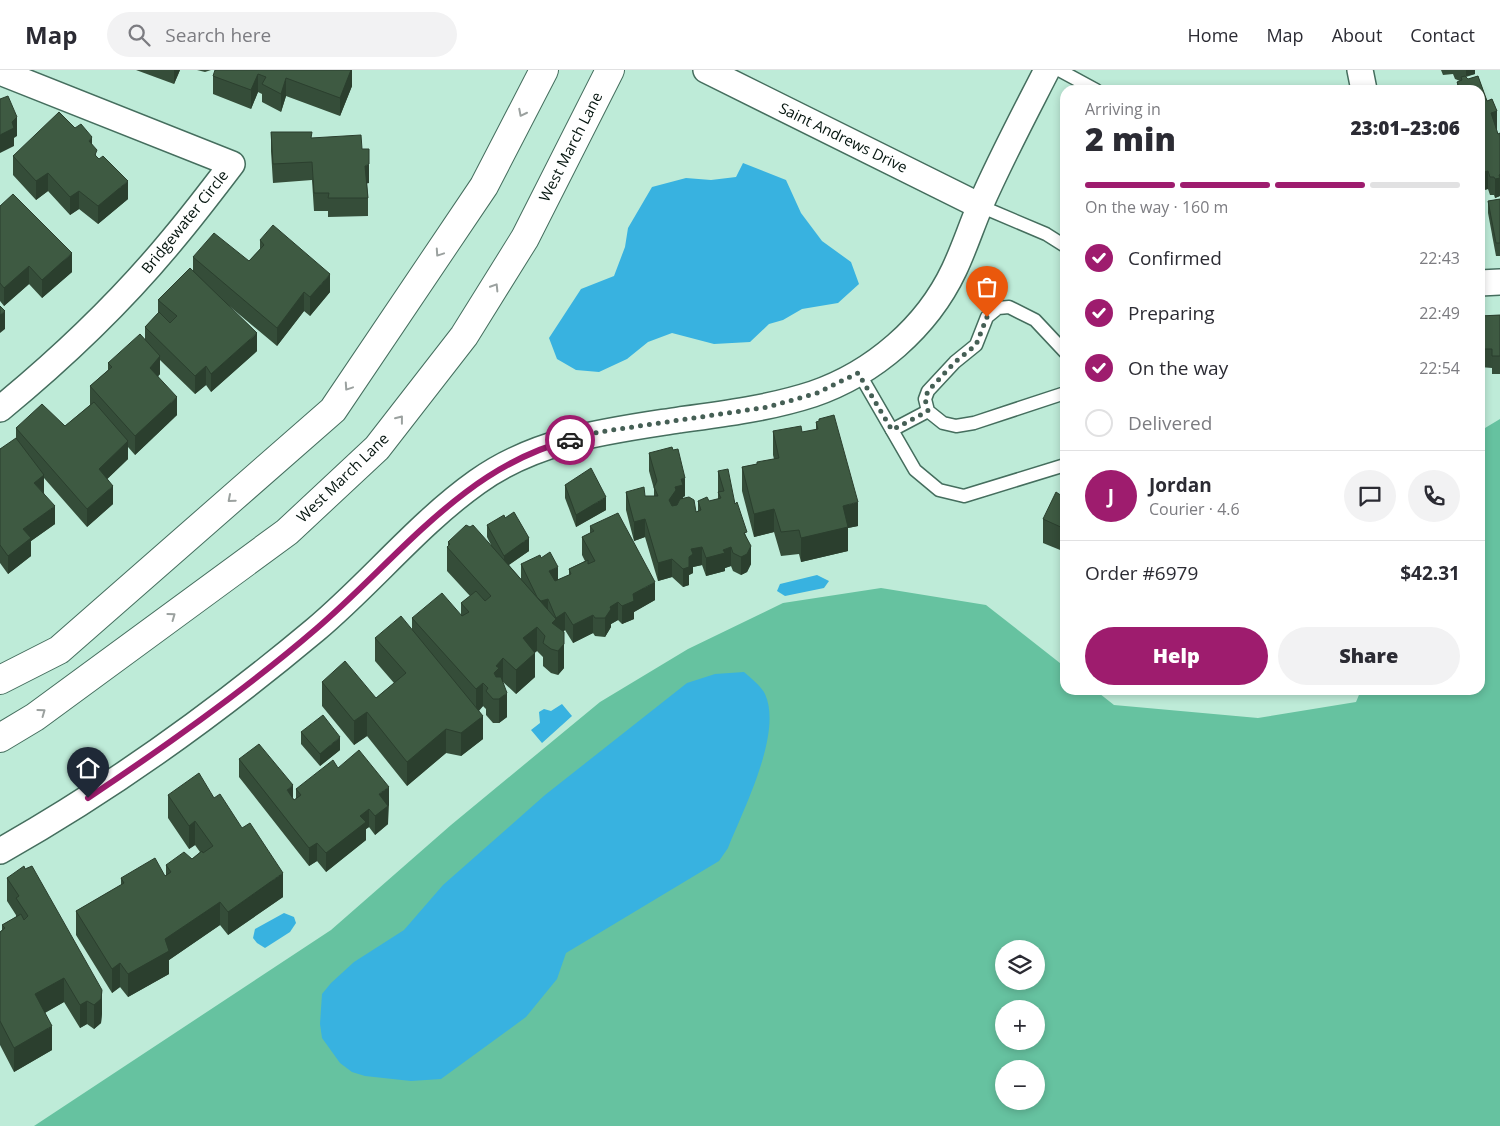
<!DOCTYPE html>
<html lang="en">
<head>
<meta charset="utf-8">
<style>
  :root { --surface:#fff; --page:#f2f2f3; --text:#2b2b33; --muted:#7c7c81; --line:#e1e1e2; --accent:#9e1c6e }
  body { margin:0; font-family:"Open Sans",sans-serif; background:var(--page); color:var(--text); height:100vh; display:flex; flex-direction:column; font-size:19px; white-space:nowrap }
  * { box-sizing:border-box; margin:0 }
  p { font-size:16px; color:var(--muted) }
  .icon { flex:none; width:28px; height:28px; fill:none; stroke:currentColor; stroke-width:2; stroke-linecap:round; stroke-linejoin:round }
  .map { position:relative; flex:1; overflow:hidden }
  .details { position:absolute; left:1060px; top:15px; width:425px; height:610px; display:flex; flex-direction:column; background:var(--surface); border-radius:15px; box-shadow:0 2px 8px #0003 }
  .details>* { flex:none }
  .tools { position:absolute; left:995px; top:870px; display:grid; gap:10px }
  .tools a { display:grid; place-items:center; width:50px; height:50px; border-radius:50%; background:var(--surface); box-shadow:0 2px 8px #0003; font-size:25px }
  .pin { position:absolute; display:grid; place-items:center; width:42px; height:42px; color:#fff; margin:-51px -21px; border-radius:50% 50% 50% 0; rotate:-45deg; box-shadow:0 0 5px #0007 }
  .pin .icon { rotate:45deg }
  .courier { position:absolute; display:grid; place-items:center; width:50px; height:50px; margin:-25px; border:4px solid #9e1c6e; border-radius:50%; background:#fff; color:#222; box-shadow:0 1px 6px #0007 }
  .head em { font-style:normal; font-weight:800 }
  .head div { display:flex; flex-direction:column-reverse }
  .head { display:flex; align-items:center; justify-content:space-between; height:85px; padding:0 25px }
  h1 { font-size:32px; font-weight:800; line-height:38px }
  .bar { display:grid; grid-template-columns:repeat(4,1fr); gap:8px 5px; align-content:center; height:60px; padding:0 25px }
  .bar i { height:6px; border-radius:4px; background:var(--line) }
  .bar .active { background:var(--accent) }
  .bar p { grid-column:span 4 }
  .line { display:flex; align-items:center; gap:12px; padding:0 25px; border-top:1px solid var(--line) }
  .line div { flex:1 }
  .round { display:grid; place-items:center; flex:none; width:52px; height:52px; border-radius:26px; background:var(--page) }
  ol { padding:0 25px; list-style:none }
  li { display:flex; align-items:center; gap:15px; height:55px }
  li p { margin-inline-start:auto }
  li .icon { padding:5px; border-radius:50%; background:var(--accent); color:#fff; stroke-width:4 }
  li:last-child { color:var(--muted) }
  li i { width:28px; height:28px; border:2px solid var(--line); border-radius:50% }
  .action { display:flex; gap:10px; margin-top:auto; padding:10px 25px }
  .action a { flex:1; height:58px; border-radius:30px; background:var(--accent); color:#fff; font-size:20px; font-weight:800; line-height:58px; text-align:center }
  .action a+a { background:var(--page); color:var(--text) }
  header { display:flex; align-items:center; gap:30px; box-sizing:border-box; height:70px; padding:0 25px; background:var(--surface); border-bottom:1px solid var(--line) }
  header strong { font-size:24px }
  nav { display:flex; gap:28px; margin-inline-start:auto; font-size:18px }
  .search { width:350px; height:45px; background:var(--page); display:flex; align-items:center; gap:12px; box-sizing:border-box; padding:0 18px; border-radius:28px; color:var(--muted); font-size:19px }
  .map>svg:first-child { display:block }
  .grass { fill:#66c2a0; fill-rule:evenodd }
  .water { fill:#38b2e0 }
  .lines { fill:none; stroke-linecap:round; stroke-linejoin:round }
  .service-casing { stroke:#456e5e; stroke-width:15 }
  .minor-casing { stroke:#456e5e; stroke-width:28 }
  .secondary-casing { stroke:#456e5e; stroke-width:30 }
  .service { stroke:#fff; stroke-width:12 }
  .minor { stroke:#fff; stroke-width:25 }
  .secondary { stroke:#fff; stroke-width:28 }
  .wall { fill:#354d39 }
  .shaded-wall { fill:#2b3f2e }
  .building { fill:#3e5a42; stroke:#2b3f2e }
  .oneway { stroke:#9ba19f }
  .done { stroke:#455f55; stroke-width:5; stroke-dasharray:0 9 }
  .route { stroke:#9e1c6e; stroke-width:6 }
  .labels { text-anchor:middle; stroke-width:5; stroke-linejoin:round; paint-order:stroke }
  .street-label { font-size:15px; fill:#04140e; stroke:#fff }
</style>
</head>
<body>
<header>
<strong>Map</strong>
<div class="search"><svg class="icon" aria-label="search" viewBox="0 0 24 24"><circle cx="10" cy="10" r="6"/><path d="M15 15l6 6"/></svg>Search here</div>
<nav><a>Home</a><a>Map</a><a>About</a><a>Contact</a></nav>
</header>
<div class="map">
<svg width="1500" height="1056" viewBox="0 0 1500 1056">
  <rect width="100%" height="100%" fill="#beebd8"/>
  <!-- grass -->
  <path class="grass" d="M1500,349V1056H34L331,860L451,755L600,632L688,579L783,533L881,518L986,535L1065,597V620H1095L1114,635L1258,648L1356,632L1361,620H1480V361ZM1004,879H1036V911H1004ZM1004,939H1036V971H1004ZM1004,999H1036V1031H1004Z"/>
  <!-- water -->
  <g class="water">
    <path d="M743,93L786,110L801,143L822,171L851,192L859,214L838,233L802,239L783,250L769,254L750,272L714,274L672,263L648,272L627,289L599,302L576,300L557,289L549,268L581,219L614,206L625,177L628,158L652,117L686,108L711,110L736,107Z"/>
    <path d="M817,505L829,511L824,518L785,526L777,521L780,514Z"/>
    <path d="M744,602C751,608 761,616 765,624C783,663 743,740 728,778L719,791L566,883L557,909L526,947L441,1009L411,1011L365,1006L352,1002L340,993L322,968L320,954L322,924L331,913L354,892L404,860L443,815L545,725L687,613L715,604Z"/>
    <path d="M562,634L572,646L542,673L531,660L540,653L539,642L544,639L551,641Z"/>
    <path d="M284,843L294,847L296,853L290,862L265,878L257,873L253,868L255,859Z"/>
  </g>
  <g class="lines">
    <!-- service casing -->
    <g class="service-casing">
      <g id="service">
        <path d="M1059,0L1096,20"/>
        <path d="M980,136L1046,164L1065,176"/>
        <path d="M1065,282L1035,250L1009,237L998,238L987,247L976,275L955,292L928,321L925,329L928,341L943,353L956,356L974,353L1065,323"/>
        <path d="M859,303L915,400L939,420L964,426L1065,395"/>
        <path d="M892,360L928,341"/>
      </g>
    </g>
    <!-- minor casing -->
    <g class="minor-casing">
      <g id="minor">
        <path d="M706,0L980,136"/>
        <path d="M1360,0L1364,20"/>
        <path d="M0,2L232,94C213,119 194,144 173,169C122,231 62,288 0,339"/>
        <path d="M1480,213L1500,212"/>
        <path d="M0,781C112,718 217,642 315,560C371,513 418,454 477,412C537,369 608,361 679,350C724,344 770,338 813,324C874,303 927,257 954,200C964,179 971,157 980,136C1000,90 1024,45 1047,0"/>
      </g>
    </g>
    <!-- secondary casing -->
    <g class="secondary-casing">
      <g id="secondary">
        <path d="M0,610L59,580L333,340L484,116L544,0"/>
        <path d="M0,668L35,647L287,462L377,378L464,266L525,168L610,0"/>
      </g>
    </g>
    <!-- service -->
    <use href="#service" class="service"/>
    <!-- minor -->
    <use href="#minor" class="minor"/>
    <!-- secondary -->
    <use href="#secondary" class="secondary"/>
  </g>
  <!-- wall -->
  <g class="wall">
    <path d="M136,0H180L174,14Z"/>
    <path d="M197,0H211L205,2Z"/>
    <path d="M352,0V16L340,46L286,26L281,42L262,32V24L258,22L251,39L213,24V6Z"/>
    <path d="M1441,0H1475V4L1466,7L1468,9L1478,6L1487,31L1492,29L1497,41V59H1496L1498,64L1500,63V126L1495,128L1494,125H1490L1488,119L1480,121V20H1455L1457,19V12L1460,11L1455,9L1453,4L1443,5Z"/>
    <path d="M75,58L92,74L97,88L128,129L98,154L79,139L70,145L48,121L36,130L13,105V86Z"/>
    <path d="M271,62L312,68L362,79L369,113H367L368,128V146L328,147V141H314L312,110L273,113L271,81Z"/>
    <path d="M1500,129V186H1496L1488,143V131Z"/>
    <path d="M0,136L72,202L42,228L29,214L4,236L0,231Z"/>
    <path d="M260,170L330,222L310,246L304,241L277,276L228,235L257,281L211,322L206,315L195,324L160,290V304L158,306L177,345L135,385L128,377V389L107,409L113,434L87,457L44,408V423L55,454L31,471V486L8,504L0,493V379L16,369V358L65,356L90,335V316L108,300V293L145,269V257L158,243V230L193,201V187L249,191L260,179Z"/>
    <path d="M1500,245V304H1492V298L1480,297V246Z"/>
    <path d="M816,352L858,456L848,458V481L801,492L799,484L781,486L774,462L754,467L742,421V397L757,394L774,389L773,385V361L802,362L816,360Z"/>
    <path d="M649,383L685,426L683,427V428L696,442L698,441V431H709L718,429V401L735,434L747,469L751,494L747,502L741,505L733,501L731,496L725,498V501L706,506L702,495L693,497V503L689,505V515L683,517L672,507L658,511L645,467L634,471L626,440V422L645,426H654V419L649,401Z"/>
    <path d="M565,415L606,440L576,457L565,428Z"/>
    <path d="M1065,427V482L1043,473V449Z"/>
    <path d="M505,448L529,481L509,495L521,509V494L541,488L558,510L569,505V499L585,491L582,485V467L590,463V456L655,530L634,542V549L622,554L618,550L611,554V557L605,567L595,566L593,563L573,573L565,560L563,562L564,598L558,605L551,603L543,596V587L537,581L535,582V607L516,624L503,612L507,647L499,653H493L486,645V639L483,636L479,641L483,669L461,686L446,683L407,716L367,666L354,675L322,636V612L376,628L394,613L375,591V568L412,560V548L461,545V533L470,526L447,501V477L448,476V472L491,475L487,467V455Z"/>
    <path d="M301,662L340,680L320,696L301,674Z"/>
    <path d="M239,689L293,728L294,730L296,729V719L338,698L389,735L388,754L375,765L369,757L366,759V770L326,802L317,791L309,796L239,707Z"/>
    <path d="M168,725L214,728L283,827L228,865L220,855L169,890V904L128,927L120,917L112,923L76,865V841L121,815V808L165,806L166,805V795L192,789L200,782L195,775L189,779L168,748Z"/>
    <path d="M25,799L102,943L101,953L94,959L87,954L80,958L64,932L45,943L52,980L14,1002L0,975V862L2,860V855L16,847V845L7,831V808Z"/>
  </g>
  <!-- shaded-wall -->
  <g class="shaded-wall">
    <path d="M174,0H180L174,14Z"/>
    <path d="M351,0H352V16L340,46V28Z"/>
    <path d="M1466,0H1475V4L1466,6Z"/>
    <path d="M258,4V22L251,39V20Z"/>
    <path d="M286,8V26L281,42V24Z"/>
    <path d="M1497,41V59L1491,61V43Z"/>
    <path d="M17,47V66L14,68V76L0,83V65L12,52Z"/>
    <path d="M92,67V85L89,71Z"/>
    <path d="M369,94V113L365,114V96Z"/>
    <path d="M1488,101V119L1480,121V103Z"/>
    <path d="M48,103V121L36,130V111Z"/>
    <path d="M1500,104V126L1495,128V109Z"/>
    <path d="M128,111V129L98,154V136Z"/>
    <path d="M79,121V139L70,145V127Z"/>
    <path d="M72,183V202L42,228V210Z"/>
    <path d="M29,196V214L4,236V218Z"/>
    <path d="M330,204V222L310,246V227Z"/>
    <path d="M304,222V241L277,276V258Z"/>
    <path d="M5,241V259L0,263V245Z"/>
    <path d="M257,263V281L211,322V304Z"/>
    <path d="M160,286V304L150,316V298Z"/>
    <path d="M206,296V315L195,324V306Z"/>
    <path d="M177,327V345L135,385V366Z"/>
    <path d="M128,371V389L99,417V399Z"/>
    <path d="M44,405V423L34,413Z"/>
    <path d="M685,408V426L683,427V434L676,435V438L669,448V430L675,417L681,409Z"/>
    <path d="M113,416V434L87,457V439Z"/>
    <path d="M606,427V440L576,457V445Z"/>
    <path d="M858,432V456L848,458V481L801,492V468L843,436Z"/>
    <path d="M55,436V454L31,471V486L8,504V486L23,459Z"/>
    <path d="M774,439V462L754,467V444Z"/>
    <path d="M645,449V467L634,471V452Z"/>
    <path d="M529,468V481L504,498V486Z"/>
    <path d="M751,476V494L747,502L741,505V487Z"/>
    <path d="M702,477V495L693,497V503L689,505V515L683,517V499L691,479Z"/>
    <path d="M731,477V496L725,498V501L706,506V488Z"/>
    <path d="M672,489V507L658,511V493Z"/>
    <path d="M558,497V515L549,519V501Z"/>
    <path d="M655,512V530L634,542V549L622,554V536L633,524Z"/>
    <path d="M548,529V548L539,532Z"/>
    <path d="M618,532V550L611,554V557L605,567V548L610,537Z"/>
    <path d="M565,542V560L556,566L552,553L556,548Z"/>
    <path d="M593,545V563L573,573V555Z"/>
    <path d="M537,557V581L523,592V568Z"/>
    <path d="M564,574V598L558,605V581Z"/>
    <path d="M535,583V607L516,624V600Z"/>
    <path d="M503,588V612L499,616L494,603L496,596Z"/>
    <path d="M483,613V636L476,643V619Z"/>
    <path d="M507,623V647L499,653V629Z"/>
    <path d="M367,642V666L354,675V651Z"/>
    <path d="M483,646V669L461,686V663Z"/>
    <path d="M446,659V683L407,716V692Z"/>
    <path d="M340,667V680L320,696V684Z"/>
    <path d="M293,715V733L287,720Z"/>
    <path d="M389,717V735L379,743V724Z"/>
    <path d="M388,736V754L375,765V746Z"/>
    <path d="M369,739V757L366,759V770L326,802V783L360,746Z"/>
    <path d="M195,751V775L189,779V756Z"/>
    <path d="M317,773V791L309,796V778Z"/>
    <path d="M283,803V827L228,865V842Z"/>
    <path d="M220,832V855L169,890V904L128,927V904L165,869Z"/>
    <path d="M120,893V917L112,923V899Z"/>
    <path d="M64,908V932L35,948V924Z"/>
    <path d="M102,920V943L101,953L94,959V935Z"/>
    <path d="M87,931V954L80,958V935Z"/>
    <path d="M52,956V980L14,1002V978Z"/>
  </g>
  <!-- building -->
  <g class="building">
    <path d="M215,0H351L340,28L286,8L281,24L262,14L266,7L258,4L251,20L213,6Z"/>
    <path d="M1465,6L1468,9L1478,6L1487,31L1492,29L1497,41L1491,43L1498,64L1500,63V104L1499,105L1500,108L1495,109L1494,107H1490L1488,101L1480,103V20H1455L1460,19L1457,12L1462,10L1461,7Z"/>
    <path d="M8,26L17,47L12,52L14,58L0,65V29Z"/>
    <path d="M59,42L75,58L81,54L92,67L89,71L97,80L95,85L99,89L103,86L128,111L98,136L79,121L70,127L48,103L36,111L13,86Z"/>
    <path d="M271,62H312L311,68L361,65L362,79H369V94L365,96L368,128H328L329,123H314L312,92L273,94Z"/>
    <path d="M13,124L72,183L42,210L29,196L4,218L0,213V136Z"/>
    <path d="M1500,129V173H1496L1488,131Z"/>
    <path d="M273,155L330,204L310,227L304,222L277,258L193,187L214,163L249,191L264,175L260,170Z"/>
    <path d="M190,198L257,263L211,304L206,296L195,306L145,257L159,242L170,253L177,246L158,230Z"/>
    <path d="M0,236L5,241L0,245Z"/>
    <path d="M1500,245V286H1492V279H1480V246Z"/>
    <path d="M140,264L160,286L150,298L177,327L135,366L90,316L112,297L108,293Z"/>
    <path d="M94,332L128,371L99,399L113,416L87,439L16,358L42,334L65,356Z"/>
    <path d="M834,345L858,432L843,436L848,457L801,468L799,460L781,462L774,439L754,444L742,397L757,394V392L779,388L773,361L801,356L802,362L818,359L816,352L819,351V349Z"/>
    <path d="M16,368L44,405L34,413L55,436L23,459L31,468L8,486L0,475V379Z"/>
    <path d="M672,377L673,380L678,379L685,408L681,409L683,415L675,417L676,420L669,430L672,436L677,435L680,429L689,427L694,430L696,442L701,440L698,431L707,427L709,431L721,428L718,422L724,421L718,401L728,399L735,434L737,432L747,462L744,463L751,476L747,484L741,487L733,483L731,477L723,480L725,483L706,488L702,477L691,479L693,484L689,487V497L683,499L672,489L658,493L645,449L634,452L626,422L644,417L645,426H658L654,417L657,411L649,383Z"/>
    <path d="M591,398L606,427L576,445L565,415Z"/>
    <path d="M1056,422L1065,428V427V459L1043,449Z"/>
    <path d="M514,442L529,468L504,486L487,455L504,445L505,448Z"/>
    <path d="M618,443L655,512L633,524L634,531L622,536L618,532L610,537L611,539L605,548H595L593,545L573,555L565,542L556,548L548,529L541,531L537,527L521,494L540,485L541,488L550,482L558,497L549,501L555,511L571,504L569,499L588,490V494L595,491L582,467L594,461L590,456Z"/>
    <path d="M466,455L470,457L473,455L556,549L552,553L564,562V574L558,581L551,579L543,573L545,566L537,557L523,568L535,583L516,600L503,588L496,596L499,598L494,603L496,607H501L507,623L499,629H493L486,621L488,618L483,613L476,619L412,548L442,523L462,546L469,542L461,533L476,521L485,531L491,526L447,477L450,474L448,472Z"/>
    <path d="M401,546L483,646L461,663L446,659L407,692L367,642L354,651L322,612L345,591L376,628L406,603L375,568Z"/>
    <path d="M323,645L340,667L320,684L301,662Z"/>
    <path d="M259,674L293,715L287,720L294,730L301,725L296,719L333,690L338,698L359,680L389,717L379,724L388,736L375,746L369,739L360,746L366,752L326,783L317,773L309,778L239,689Z"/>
    <path d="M199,703L214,728L220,724L242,758L250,753L283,803L228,842L220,832L165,869L169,881L128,904L120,893L112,899L76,841L124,813L121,808L155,788L165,806L171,802L166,795L184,782L192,789L202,781L203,783L213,776L195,751L189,756L168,725Z"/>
    <path d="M24,796L25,799L32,796L102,920L101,929L94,935L87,931L80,935L64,908L35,924L52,956L14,978L0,951V862L5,858L2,855L21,844L24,850L28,846L16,828L19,826L7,808Z"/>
  </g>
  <!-- one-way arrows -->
  <defs><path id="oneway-chevron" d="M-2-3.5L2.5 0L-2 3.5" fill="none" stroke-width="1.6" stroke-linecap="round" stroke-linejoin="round" transform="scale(1.25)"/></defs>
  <g class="oneway">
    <use href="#oneway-chevron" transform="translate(522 43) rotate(117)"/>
    <use href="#oneway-chevron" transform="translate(439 183) rotate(124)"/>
    <use href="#oneway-chevron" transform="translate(495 217) rotate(-58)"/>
    <use href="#oneway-chevron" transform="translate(348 317) rotate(124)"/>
    <use href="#oneway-chevron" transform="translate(400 349) rotate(-52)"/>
    <use href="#oneway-chevron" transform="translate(231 429) rotate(139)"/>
    <use href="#oneway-chevron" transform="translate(172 546) rotate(-36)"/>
    <use href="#oneway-chevron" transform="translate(42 642) rotate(-36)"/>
  </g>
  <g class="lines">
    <!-- done -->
    <path class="done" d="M570,370L599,362L768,337L817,323L858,303L892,360L928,341L925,329L928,321L955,292L976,275L987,247"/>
    <!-- route -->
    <path class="route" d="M88,728C166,676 244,621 316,559C396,491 463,397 570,370"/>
  </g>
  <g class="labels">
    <!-- street labels -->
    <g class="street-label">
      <text transform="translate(843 68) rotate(26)" y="5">Saint Andrews Drive</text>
      <text transform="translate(571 77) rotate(-63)" y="5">West March Lane</text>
      <text transform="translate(185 152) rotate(-51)" y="5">Bridgewater Circle</text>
      <text transform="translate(343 408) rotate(-44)" y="5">West March Lane</text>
    </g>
  </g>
</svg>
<div class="tools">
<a><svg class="icon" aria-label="layers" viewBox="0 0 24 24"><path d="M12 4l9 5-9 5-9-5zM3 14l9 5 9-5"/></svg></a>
<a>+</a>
<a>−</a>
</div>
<div class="pin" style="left:987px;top:247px;background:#ea580c"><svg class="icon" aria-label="bag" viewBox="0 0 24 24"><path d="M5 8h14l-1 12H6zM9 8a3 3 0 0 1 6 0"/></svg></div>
<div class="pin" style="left:88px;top:728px;background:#1f2937"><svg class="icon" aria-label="home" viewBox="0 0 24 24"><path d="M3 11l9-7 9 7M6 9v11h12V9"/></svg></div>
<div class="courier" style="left:570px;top:370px"><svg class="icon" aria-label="car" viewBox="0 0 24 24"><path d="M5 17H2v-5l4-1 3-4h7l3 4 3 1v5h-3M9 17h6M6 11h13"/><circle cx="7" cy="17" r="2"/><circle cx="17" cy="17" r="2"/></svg></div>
<section class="details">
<div class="head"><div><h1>2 min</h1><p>Arriving in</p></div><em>23:01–23:06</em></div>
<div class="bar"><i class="active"></i><i class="active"></i><i class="active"></i><i></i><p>On the way · 160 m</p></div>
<ol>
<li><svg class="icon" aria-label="check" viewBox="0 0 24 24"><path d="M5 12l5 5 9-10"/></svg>Confirmed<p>22:43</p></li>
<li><svg class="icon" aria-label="check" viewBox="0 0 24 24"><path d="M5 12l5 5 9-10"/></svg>Preparing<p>22:49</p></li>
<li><svg class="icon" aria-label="check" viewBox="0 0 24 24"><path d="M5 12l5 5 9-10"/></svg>On the way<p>22:54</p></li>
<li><i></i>Delivered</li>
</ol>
<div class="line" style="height:90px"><b class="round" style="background:var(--accent);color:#fff">J</b><div><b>Jordan</b><p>Courier · 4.6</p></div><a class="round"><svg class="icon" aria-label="chat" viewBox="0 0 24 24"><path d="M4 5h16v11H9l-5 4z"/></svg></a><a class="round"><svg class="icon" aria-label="phone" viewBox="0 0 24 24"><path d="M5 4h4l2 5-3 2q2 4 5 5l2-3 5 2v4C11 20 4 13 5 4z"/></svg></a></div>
<div class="line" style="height:65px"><div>Order #6979</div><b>$42.31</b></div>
<div class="action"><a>Help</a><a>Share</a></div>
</section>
</div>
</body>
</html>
